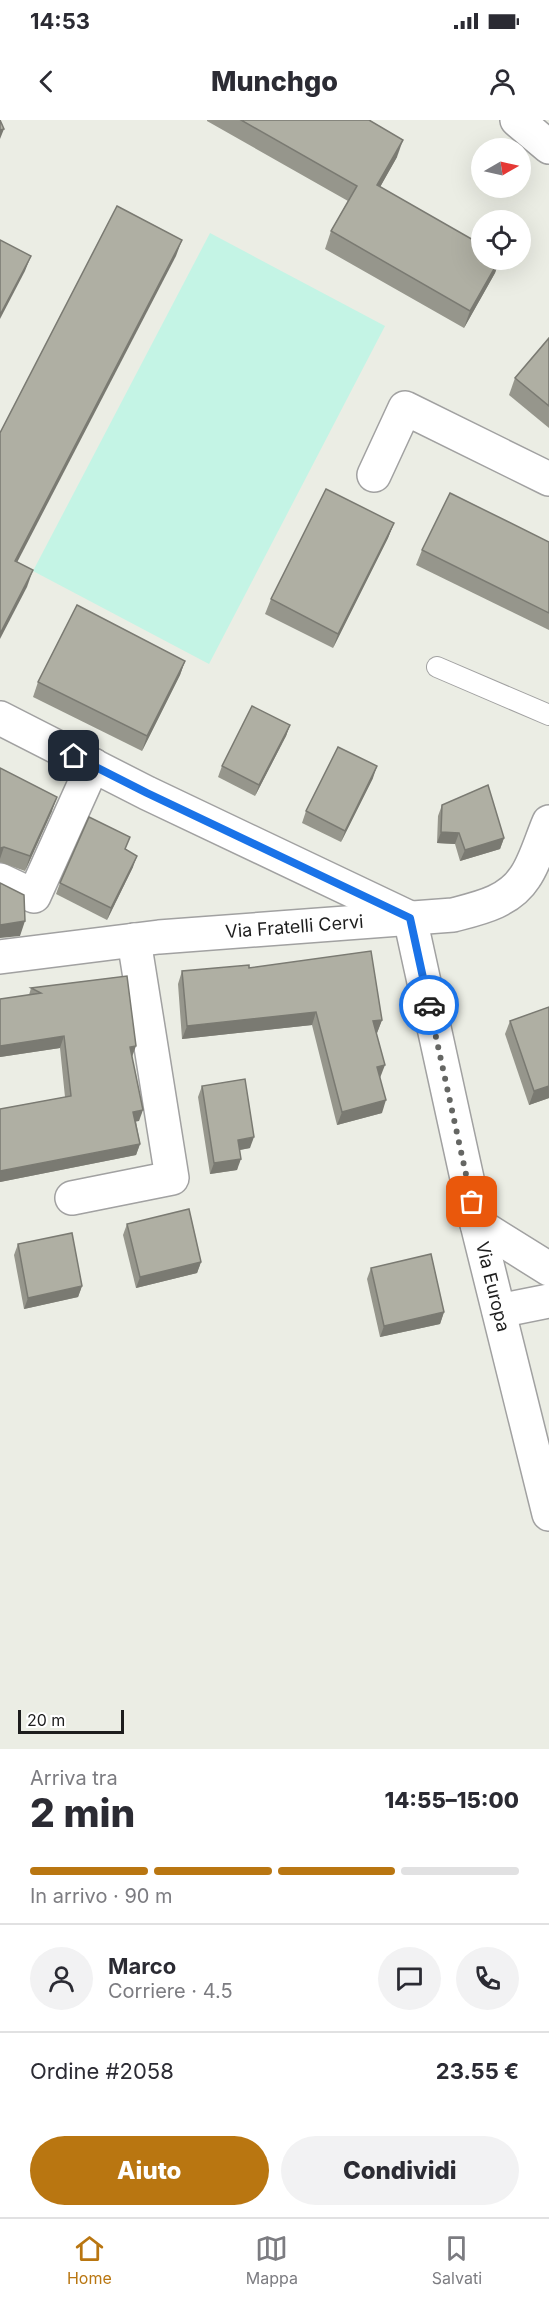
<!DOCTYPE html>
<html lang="it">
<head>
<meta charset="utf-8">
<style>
  :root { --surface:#fff; --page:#f2f2f3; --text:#2b2b33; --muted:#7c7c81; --line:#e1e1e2; --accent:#b97611 }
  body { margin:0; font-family:Inter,sans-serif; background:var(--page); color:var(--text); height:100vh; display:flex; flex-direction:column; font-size:22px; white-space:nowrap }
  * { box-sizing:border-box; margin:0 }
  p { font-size:20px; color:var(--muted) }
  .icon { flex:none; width:33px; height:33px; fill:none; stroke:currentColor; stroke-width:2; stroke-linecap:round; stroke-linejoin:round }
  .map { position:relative; height:1629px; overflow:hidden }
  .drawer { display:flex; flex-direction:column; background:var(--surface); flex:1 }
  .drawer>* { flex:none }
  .needle { width:39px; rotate:81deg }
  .tools { position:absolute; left:471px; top:18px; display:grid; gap:12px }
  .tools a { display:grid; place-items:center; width:60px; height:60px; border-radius:50%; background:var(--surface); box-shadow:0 6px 24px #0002; font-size:30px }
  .scale { position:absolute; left:18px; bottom:15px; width:106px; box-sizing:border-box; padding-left:6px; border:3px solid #1d1d1d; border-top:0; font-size:16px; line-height:21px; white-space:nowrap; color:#1d1d1d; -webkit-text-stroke:4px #fff; paint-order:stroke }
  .pin { position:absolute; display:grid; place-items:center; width:51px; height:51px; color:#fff; margin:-26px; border-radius:12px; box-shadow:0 3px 9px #0006 }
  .courier { position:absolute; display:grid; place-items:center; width:60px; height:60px; margin:-30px; border:4px solid #1a73e8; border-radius:50%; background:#fff; color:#222; box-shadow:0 2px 8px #0007 }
  .headline em { font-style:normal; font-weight:800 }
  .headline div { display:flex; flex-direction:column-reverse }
  .headline { display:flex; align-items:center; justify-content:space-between; height:102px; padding:0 30px }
  h1 { font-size:39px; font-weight:800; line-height:45px }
  .bar { display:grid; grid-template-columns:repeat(4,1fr); gap:9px 6px; align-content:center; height:72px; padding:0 30px }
  .bar i { height:8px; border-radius:4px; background:var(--line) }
  .bar .current { background:var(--accent) }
  .bar p { grid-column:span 4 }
  .line { display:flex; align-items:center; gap:15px; padding:0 30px; border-top:2px solid var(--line) }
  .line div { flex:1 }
  .round { display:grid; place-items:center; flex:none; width:63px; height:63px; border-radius:32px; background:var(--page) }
  .cta { display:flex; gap:12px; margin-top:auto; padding:12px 30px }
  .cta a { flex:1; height:69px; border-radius:36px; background:var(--accent); color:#fff; font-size:24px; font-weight:800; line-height:69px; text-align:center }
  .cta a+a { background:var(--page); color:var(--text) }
  .status { display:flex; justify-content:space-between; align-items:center; height:42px; padding:0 30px; background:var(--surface); direction:ltr }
  .status svg { height:16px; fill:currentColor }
  header { display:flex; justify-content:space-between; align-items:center; height:78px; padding:0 30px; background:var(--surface); font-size:27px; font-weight:800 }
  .tabs { display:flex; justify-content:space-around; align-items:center; height:84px; border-top:2px solid var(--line); background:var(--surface); font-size:16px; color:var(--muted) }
  .tabs a { display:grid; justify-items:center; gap:3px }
  .tabs .current { color:var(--accent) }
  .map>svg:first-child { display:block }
  .park { fill:#c4f4e5 }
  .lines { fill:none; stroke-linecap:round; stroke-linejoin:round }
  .service-casing { stroke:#a1a1a1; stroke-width:22 }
  .minor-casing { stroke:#a1a1a1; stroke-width:36 }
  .tertiary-casing { stroke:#a1a1a1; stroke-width:36 }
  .service { stroke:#fff; stroke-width:20 }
  .minor { stroke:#fff; stroke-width:33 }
  .tertiary { stroke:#fff; stroke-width:33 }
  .wall { fill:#96968c }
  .shaded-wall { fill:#7a7a72 }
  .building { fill:#afafa3; stroke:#7a7a72; stroke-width:1.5 }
  .done { stroke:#656663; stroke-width:6; stroke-dasharray:0 10.8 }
  .route { stroke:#1a73e8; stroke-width:8 }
  .labels { text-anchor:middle; stroke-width:6; stroke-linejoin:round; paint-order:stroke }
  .street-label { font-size:18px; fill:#1d1d1d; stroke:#fff }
</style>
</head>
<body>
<div class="status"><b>14:53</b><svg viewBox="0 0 49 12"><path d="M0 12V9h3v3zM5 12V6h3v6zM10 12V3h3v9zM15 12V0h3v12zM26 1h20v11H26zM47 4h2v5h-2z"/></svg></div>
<header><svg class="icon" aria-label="back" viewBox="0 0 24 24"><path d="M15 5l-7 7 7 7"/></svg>Munchgo<svg class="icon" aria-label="person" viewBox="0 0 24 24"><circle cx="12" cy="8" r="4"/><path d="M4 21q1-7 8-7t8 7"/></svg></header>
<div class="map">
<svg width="549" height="1629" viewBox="0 0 549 1629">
  <rect width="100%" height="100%" fill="#ebede4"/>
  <!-- park -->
  <path class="park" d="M210,113L385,206L209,544L33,451Z"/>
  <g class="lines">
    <!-- service casing -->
    <g class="service-casing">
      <path id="service" d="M437,547L549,595"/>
    </g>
    <!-- minor casing -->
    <g class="minor-casing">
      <g id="minor">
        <path d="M374,355L405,288L549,359"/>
        <path id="s1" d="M0,598L147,673L410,798L477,1104L549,1394"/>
        <path d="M0,760L34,776L93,645"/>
        <path id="s2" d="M0,837L159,817L453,795C480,788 509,782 525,757C535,743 542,718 549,702"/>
        <path d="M72,1078L172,1058L134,820"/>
        <path d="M477,1104L549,1149"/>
        <path d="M499,1191L549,1181"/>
      </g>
    </g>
    <!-- tertiary casing -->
    <g class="tertiary-casing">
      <path id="tertiary" d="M517,0L549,27"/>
    </g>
    <!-- service -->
    <use href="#service" class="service"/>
    <!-- minor -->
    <use href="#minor" class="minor"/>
    <!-- tertiary -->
    <use href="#tertiary" class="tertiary"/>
  </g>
  <!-- wall -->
  <g class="wall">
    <path d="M207,0H369L397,37L380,67L482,140H500L495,153L464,208L325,129L331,111L348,81L207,1Z"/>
    <path d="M549,218V308L509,275L515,258Z"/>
    <path d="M394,403L388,418L333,528L265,494L271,479Z"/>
    <path d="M549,422V510L416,445L422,430Z"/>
    <path d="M185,541L180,555L142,631L33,577L38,562Z"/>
    <path d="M290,605L286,616L255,676L218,657L222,646Z"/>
    <path d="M0,648L52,691L25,751L0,742Z"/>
    <path d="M373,658L341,722L302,703L306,691Z"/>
    <path d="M442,685L504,718L500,729L460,741L455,724L437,723L438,696Z"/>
    <path d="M126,730L133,747L107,800L56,774L60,763Z"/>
    <path d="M249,848L382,900L377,913H376L380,958L382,993L337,1005L312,905L182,919L178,864L182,851Z"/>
    <path d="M127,856L132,936L139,1001H136L140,1024L136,1035L0,1062V989L65,977L60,928L0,937V879L29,875L31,868Z"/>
    <path d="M549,887V978L529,985L505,914L510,901Z"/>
    <path d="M202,966L250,1028L240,1030L237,1050L210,1054L198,977Z"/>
    <path d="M127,1104L201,1142L197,1153L136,1168L123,1115Z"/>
    <path d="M18,1124L82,1166L78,1177L24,1189L14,1135Z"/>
    <path d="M371,1148L444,1192L440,1204L380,1217L367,1159Z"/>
  </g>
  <!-- shaded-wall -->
  <g class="shaded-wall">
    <path d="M4,9L0,19V10Z"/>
    <path d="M403,20L397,37L371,83L377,65Z"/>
    <path d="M182,120L176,136L9,458L15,441Z"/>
    <path d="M31,136L25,151L0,199V195Z"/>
    <path d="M499,140L495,153L464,208L470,191Z"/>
    <path d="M394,403L388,418L333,528L338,514Z"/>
    <path d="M33,450L27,467L0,519V514Z"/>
    <path d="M185,541L180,555L142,631L147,616Z"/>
    <path d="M290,605L286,616L255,676L259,665Z"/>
    <path d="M377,646L373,658L341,722L345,711Z"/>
    <path d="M57,677L52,691L25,751L30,736Z"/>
    <path d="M441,712L459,713L455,724L437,723Z"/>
    <path d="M504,718L500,729L460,741L465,730Z"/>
    <path d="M4,727L0,739V728Z"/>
    <path d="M137,736L133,747L107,800L111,788Z"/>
    <path d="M25,801L20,816L0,818V805Z"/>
    <path d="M316,892L312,905L182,919L187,906Z"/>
    <path d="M382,900L377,913L368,914L373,901Z"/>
    <path d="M64,916L60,928L0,937V926Z"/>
    <path d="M136,926L132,937L130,927Z"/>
    <path d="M385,945L380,958L377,947Z"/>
    <path d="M549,966V978L529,985L534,971Z"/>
    <path d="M386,980L382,993L337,1005L342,992Z"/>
    <path d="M143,990L139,1001L129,1003L133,992Z"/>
    <path d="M254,1017L250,1028L234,1031L238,1020Z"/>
    <path d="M140,1024L136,1035L0,1062V1051Z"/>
    <path d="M241,1039L237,1050L210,1054L214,1043Z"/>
    <path d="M201,1142L197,1153L136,1168L140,1157Z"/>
    <path d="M82,1166L78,1177L24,1189L28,1178Z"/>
    <path d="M444,1192L440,1204L380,1217L384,1206Z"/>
  </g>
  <!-- building -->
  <g class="building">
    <path d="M0,0L4,9L0,10Z"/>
    <path d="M241,0H369L403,20L377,65L482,125V140H499L470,191L331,111L357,66Z"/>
    <path d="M117,86L182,120L15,441L33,450L0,514V313Z"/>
    <path d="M0,120L31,136L0,195Z"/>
    <path d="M549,218V286L515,258Z"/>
    <path d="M326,369L394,403L338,514L271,479Z"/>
    <path d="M450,373L549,422V493L422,430Z"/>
    <path d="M77,485L185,541L147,616L38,562Z"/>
    <path d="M252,586L290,605L259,665L222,646Z"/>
    <path d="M338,627L377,646L345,711L306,691Z"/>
    <path d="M0,648L57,677L30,736L4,727L0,728Z"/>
    <path d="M488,665L504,718L465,730L459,713L441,712L442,685Z"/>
    <path d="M89,697L130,717L125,729L137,736L111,788L60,763Z"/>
    <path d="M0,763L24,775L25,801L0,805Z"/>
    <path d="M371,831L382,900L373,901L385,945L377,947L386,980L342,992L316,892L187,906L182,851L249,845V848Z"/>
    <path d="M127,856L136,926L130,927L143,990L133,992L140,1024L0,1051V989L71,976L64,916L0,926V879L41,873L31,868Z"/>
    <path d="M549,887V966L534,971L510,901Z"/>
    <path d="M245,959L254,1017L238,1020L241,1039L214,1043L202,966Z"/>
    <path d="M189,1089L201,1142L140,1157L127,1104Z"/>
    <path d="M72,1113L82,1166L28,1178L18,1124Z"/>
    <path d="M431,1134L444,1192L384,1206L371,1148Z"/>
  </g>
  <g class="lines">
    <!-- done -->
    <path class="done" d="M429,885L472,1082"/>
    <!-- route -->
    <path class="route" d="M74,636L147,673L410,798L429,885"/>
  </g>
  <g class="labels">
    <!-- street labels -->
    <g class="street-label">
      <text dy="6" stroke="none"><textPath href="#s2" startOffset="296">Via Fratelli Cervi</textPath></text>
      <text dy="6" stroke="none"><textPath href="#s1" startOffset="834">Via Europa</textPath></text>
    </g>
  </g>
</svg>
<div class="tools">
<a><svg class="needle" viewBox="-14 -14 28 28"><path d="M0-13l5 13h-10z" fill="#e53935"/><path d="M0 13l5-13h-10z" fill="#7c7c81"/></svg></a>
<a><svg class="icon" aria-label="locate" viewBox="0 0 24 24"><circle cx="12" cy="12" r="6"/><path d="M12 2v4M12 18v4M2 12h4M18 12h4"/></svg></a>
</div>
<div class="scale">20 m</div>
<div class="pin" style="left:472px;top:1082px;background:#ea580c"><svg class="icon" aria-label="bag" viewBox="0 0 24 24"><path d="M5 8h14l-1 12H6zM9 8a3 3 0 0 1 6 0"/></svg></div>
<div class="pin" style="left:74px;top:636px;background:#1f2937"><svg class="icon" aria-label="home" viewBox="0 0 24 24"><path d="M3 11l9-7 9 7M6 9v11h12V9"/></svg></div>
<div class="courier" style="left:429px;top:885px"><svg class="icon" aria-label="car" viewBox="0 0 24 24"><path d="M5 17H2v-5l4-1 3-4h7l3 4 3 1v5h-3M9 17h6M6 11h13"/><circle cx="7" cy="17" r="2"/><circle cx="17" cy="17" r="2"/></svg></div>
</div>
<section class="drawer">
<div class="headline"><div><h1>2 min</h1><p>Arriva tra</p></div><em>14:55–15:00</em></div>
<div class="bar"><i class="current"></i><i class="current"></i><i class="current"></i><i></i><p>In arrivo · 90 m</p></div>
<div class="line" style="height:108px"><a class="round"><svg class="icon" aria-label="person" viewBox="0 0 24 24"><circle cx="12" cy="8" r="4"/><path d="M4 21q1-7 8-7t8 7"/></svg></a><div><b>Marco</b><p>Corriere · 4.5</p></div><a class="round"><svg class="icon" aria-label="chat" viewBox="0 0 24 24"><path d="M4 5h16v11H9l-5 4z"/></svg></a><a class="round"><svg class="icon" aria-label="phone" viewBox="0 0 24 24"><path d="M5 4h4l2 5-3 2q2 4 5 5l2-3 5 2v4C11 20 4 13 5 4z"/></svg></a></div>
<div class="line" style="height:78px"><div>Ordine #2058</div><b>23.55 €</b></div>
<div class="cta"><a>Aiuto</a><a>Condividi</a></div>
</section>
<nav class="tabs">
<a class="current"><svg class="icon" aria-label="home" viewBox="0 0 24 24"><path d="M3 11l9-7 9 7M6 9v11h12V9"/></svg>Home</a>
<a><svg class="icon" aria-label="map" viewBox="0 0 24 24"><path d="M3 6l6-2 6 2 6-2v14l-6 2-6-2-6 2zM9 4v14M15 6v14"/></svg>Mappa</a>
<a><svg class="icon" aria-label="saved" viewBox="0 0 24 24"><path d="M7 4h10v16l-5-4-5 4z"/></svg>Salvati</a>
</nav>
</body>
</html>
